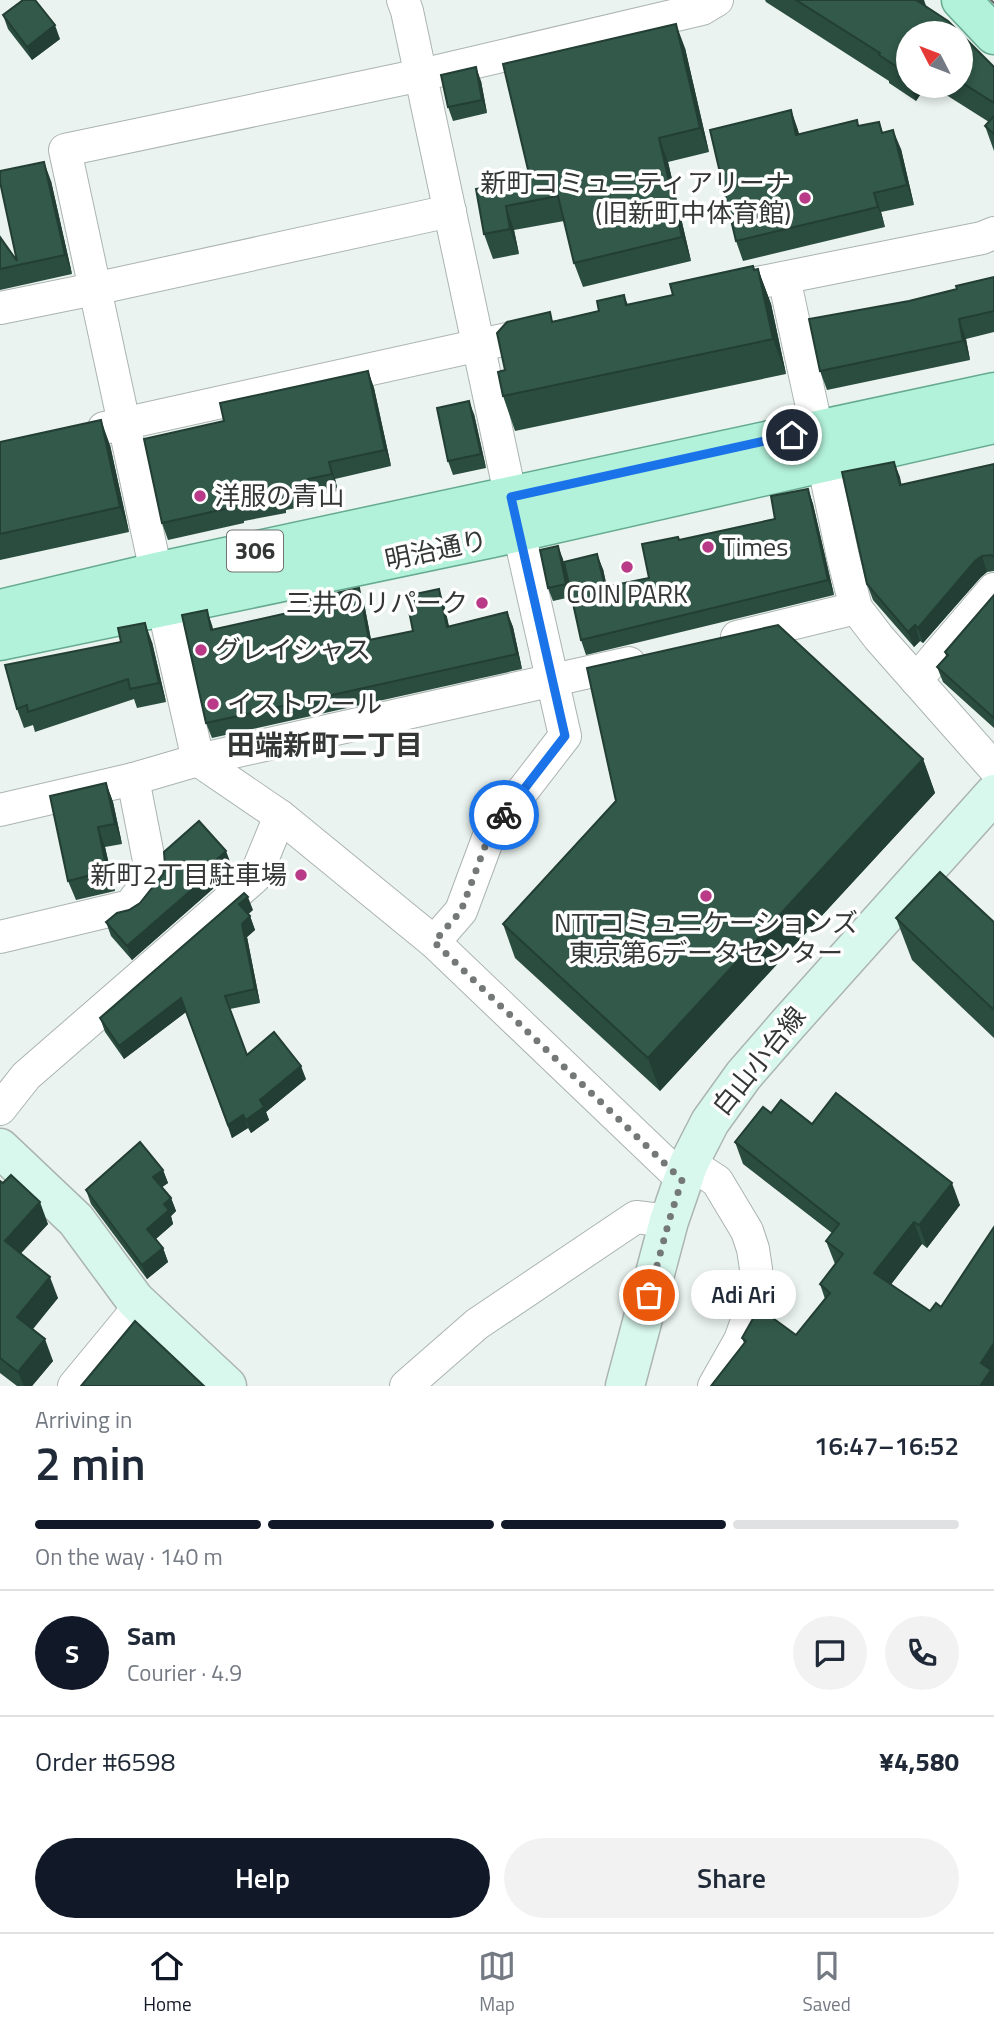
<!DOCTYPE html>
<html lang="en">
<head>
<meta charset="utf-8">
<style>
  :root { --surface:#fff; --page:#f2f2f3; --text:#1f2937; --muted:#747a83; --line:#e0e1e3; --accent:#111827 }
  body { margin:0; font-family:"Titillium Web","Noto Sans JP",sans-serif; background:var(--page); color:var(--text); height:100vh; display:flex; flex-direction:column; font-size:26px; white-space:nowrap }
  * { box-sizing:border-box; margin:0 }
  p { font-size:23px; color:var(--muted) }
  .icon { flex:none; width:38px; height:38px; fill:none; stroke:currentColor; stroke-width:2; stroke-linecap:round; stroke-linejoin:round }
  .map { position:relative; height:1386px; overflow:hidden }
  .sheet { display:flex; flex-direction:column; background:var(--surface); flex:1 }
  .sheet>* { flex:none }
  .needle { width:46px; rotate:312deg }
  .tools { position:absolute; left:896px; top:21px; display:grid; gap:14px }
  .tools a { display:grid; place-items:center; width:77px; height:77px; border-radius:50%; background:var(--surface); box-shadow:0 4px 10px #0003; font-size:35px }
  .pin { position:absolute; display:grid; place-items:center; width:60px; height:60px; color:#fff; margin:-30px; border:4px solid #fff; border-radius:50%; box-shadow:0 2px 7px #0007 }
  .courier { position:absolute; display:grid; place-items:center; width:70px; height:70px; margin:-35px; border:5px solid #1a73e8; border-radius:50%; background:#fff; color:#222; box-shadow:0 2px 9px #0007 }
  .bubble { position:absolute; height:49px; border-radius:24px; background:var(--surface); box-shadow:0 4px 10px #0003; font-size:23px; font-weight:600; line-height:49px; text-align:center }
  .head em { font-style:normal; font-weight:600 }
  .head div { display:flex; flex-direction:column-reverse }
  .head { display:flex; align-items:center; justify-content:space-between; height:119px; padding:0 35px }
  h1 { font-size:46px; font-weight:600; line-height:52px }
  .bar { display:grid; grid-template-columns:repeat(4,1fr); gap:10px 7px; align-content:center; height:84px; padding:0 35px }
  .bar i { height:9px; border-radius:5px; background:var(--line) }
  .bar .active { background:var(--accent) }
  .bar p { grid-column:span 4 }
  .line { display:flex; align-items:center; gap:18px; padding:0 35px; border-top:2px solid var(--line) }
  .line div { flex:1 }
  .round { display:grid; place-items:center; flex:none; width:74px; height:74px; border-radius:37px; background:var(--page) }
  .action { display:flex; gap:14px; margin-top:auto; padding:14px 35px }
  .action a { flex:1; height:80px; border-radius:42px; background:var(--accent); color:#fff; font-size:28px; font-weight:600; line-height:80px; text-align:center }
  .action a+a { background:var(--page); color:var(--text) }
  .menu { display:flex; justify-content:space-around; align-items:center; height:98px; border-top:2px solid var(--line); background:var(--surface); font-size:19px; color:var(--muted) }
  .menu a { display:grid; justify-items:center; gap:4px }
  .menu .active { color:var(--accent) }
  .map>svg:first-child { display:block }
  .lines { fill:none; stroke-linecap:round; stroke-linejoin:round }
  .street-casing { stroke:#abb4b0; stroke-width:34 }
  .secondary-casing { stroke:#abb4b0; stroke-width:41 }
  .primary-casing { stroke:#66ab91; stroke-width:41 }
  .street { stroke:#fff; stroke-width:32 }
  .secondary { stroke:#d9f8ed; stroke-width:38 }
  .primary { stroke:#b3f2da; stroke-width:38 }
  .tram { stroke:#656967; stroke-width:2 }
  .wall { fill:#2b4d40 }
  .shaded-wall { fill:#233e34 }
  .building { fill:#32594a; stroke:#233e34; stroke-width:2 }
  .done { stroke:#747977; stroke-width:7; stroke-dasharray:0 12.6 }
  .route { stroke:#1a73e8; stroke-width:9 }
  .poi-dot { fill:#b93a87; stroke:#fff; stroke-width:2.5 }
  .labels { text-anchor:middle; stroke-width:7; stroke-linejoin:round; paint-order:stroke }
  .shield { fill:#fff; stroke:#717372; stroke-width:2 }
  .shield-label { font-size:24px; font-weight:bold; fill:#343736 }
  .poi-label { font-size:26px; fill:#343736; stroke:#fff; text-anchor:start }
  .street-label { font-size:26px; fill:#343736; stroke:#fff }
  .neighbourhood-label { font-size:28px; font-weight:bold; fill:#343736; stroke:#fff }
</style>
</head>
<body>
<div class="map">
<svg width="994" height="1386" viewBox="0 0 994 1386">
  <rect width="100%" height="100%" fill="#eaf3ef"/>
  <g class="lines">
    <!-- street casing -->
    <g class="street-casing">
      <g id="street">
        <path d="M403,0L407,11L506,475L565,736L490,833L461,911L434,942"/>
        <path d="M784,278L817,430"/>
        <path d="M722,290L982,238L994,233"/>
        <path d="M0,308L94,289L450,211"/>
        <path d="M104,428L539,332"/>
        <path d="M823,462L843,557L856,608L879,638L994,768"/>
        <path d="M737,637L856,608"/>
        <path d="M916,680L994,589"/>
        <path d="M0,810L133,779L198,760L629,663"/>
        <path d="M0,937L130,906L152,876L133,779"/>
        <path d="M0,1109L26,1076L255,877L280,816"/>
        <path d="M689,1163L717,1181L747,1231L753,1249L756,1269L752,1307L740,1340L714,1386"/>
        <path d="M683,1180L434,942L280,816L198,760L169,632L65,150L421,75L702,9L717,0"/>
        <path d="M74,1386L140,1306"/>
        <path d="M406,1386L477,1324L636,1217L669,1221"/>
      </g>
    </g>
    <!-- secondary casing -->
    <g class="secondary-casing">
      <g id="secondary">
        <path d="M0,1148L76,1220L135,1300L227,1386"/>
        <path d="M625,1386L669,1221L689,1163L710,1122L743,1076L788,1024L994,794"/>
      </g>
    </g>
    <!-- primary casing -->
    <g class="primary-casing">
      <g id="primary">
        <path d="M961,0L994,35"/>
        <path d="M0,609L156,572L994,392"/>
        <path d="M0,641L493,538L994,424"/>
      </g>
    </g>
    <!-- street -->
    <use href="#street" class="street"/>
    <!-- secondary -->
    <use href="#secondary" class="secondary"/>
    <!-- primary -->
    <use href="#primary" class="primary"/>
    <!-- tram -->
    <path class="tram" d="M991,0L994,3"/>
  </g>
  <!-- wall -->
  <g class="wall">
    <path d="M765,0H924L908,33V86H926L916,101L889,83V81L766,2Z"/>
    <path d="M3,15L60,39L32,60L8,29Z"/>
    <path d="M961,34L994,67V151L985,126L989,122L932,86H961Z"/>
    <path d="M685,48L709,152L668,162L691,261L583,287L574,263L564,221L514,230L519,254L493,259L484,234L476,189L530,178Z"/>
    <path d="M481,81L487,113L453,121L448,107Z"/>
    <path d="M791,110L799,134L859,126L879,122L883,133L901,149L914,205L881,212L885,227L743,261L736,241Z"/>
    <path d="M51,181L72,274L0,290V237L17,261Z"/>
    <path d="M753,266L754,270L758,269L771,304L786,374L515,431L503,396L505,370L553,321L599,311L624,295L628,305L673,295Z"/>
    <path d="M994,277V332L966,339L970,360L827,390L820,371L909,301L957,289Z"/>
    <path d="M368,371L374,388L391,466L335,479L338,491L314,496L316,504L286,510V513L244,521V523L168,540L162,523L224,421Z"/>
    <path d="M474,414L486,468L453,475L448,461Z"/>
    <path d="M0,442L110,445L129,532L0,560Z"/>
    <path d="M894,462L901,485L994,464V571L987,572L981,577L923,643L920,641L914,647L873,600L867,584Z"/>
    <path d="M808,489L813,504L834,595L586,655L581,640L571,597L553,601L548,588L564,562L603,569L607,587L649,578L680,540L775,519Z"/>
    <path d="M994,595V728L943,682L937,667L946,656L945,652Z"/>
    <path d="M364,603L371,640L413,631L444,604L449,626L507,612L513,627L522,669L212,738L206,723L212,625L213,630Z"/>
    <path d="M152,642L166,702L137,708L134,699L35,732L33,725L24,728L17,709Z"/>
    <path d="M923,759L935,793L660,1091L515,958L503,924Z"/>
    <path d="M106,783L113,802L122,844L105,847L115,891L76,900L68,881Z"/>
    <path d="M231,864L222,872L224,879L132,960L111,936L106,922L129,910Z"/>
    <path d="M253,910L248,914L250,916L255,930L247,937L260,1003L230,1009L247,1055L306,1079L266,1112L269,1120L251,1133L248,1128L232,1138L186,1012L124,1059L105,1032L100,1018Z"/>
    <path d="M896,918L994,922V1038L912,960Z"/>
    <path d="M771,1113L812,1124L960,1205L927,1248L922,1244L891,1284L994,1386L744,1343L742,1338L796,1335L825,1299L820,1284L835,1264L826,1241L832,1233L743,1164L735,1142Z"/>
    <path d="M163,1170L168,1183L162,1187L171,1198L176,1211L171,1216L173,1224L156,1239L163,1248L168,1262L147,1279L91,1204L86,1190Z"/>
    <path d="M0,1181L48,1224L21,1253L58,1298L32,1329L53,1361L32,1386H17L0,1373Z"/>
  </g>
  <!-- shaded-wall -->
  <g class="shaded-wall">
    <path d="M914,0H924L930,17Z"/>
    <path d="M676,24L685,48L709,152L700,128Z"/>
    <path d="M55,25L60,39L32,60L27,47Z"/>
    <path d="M476,67L481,81L487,113L482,100Z"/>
    <path d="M910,86H926L916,101Z"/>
    <path d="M791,110L798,130L804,155L796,135Z"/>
    <path d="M893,130L901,149L914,205L907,185Z"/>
    <path d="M659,138L668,162L691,261L682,237Z"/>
    <path d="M44,162L51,181L72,274L65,255Z"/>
    <path d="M874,193L881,212L885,227L878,207Z"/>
    <path d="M506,206L514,230L519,254L510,229Z"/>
    <path d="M753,266L765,298L758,269L771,304L786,374L773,339Z"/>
    <path d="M959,319L966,339L970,360L963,341Z"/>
    <path d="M368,371L374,388L391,466L385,450Z"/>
    <path d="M469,401L474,414L486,468L481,454Z"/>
    <path d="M101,420L110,445L129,532L120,507Z"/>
    <path d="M329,462L335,479L338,491L332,474Z"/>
    <path d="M894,462L900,477L905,501L900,485Z"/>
    <path d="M808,489L813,504L834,595L828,580Z"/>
    <path d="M558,546L563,559L571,597L566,584Z"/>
    <path d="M597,554L603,569L610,602L605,587Z"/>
    <path d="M982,556L987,572L981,577L923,643L918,628L975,561Z"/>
    <path d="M359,588L364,603L374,655L369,640Z"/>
    <path d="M439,589L444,604L452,642L447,627Z"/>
    <path d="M207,610L212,625L216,645L211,630Z"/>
    <path d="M507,612L513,627L522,669L517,654Z"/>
    <path d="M145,623L152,642L166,702L159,683Z"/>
    <path d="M915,625L920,641L914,647L908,632Z"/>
    <path d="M923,759L935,793L660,1091L648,1058Z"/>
    <path d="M106,783L113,802L122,844L115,824Z"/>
    <path d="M98,827L105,847L115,891L107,871Z"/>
    <path d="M226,851L231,864L222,872L224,879L132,960L127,946Z"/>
    <path d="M248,897L253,910L244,918L239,904Z"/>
    <path d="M250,916L255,930L247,937L260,1003L255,989L242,924Z"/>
    <path d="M181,998L186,1012L124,1059L119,1046Z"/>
    <path d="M301,1066L306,1079L266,1112L269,1120L251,1133L246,1120L260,1100Z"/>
    <path d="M243,1115L248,1128L232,1138L228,1125Z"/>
    <path d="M163,1170L168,1183L158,1190L153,1177Z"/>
    <path d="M952,1183L960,1205L927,1248L919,1225Z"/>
    <path d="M171,1198L176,1211L171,1216L173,1224L152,1242L147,1229L164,1204Z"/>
    <path d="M40,1202L48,1224L13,1262L5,1241Z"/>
    <path d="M914,1222L922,1244L883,1295L874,1273Z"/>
    <path d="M163,1248L168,1262L147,1279L142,1265Z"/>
    <path d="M50,1277L58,1298L25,1339L17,1317Z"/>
    <path d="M45,1339L53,1361L32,1386H24L18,1372Z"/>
    <path d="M994,1343V1386H980L981,1363Z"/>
  </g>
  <!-- building -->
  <g class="building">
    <path d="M23,0H35L55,25L27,47L3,15Z"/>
    <path d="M796,0H916L948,21L960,33H908V68L905,72L879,55L880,53Z"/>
    <path d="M676,24L700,128L659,138L682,237L574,263L558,196L506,206L510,229L484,234L476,189L530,178L503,64Z"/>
    <path d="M961,34L994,67V103L961,82Z"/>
    <path d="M476,67L482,100L448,107L441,75Z"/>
    <path d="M791,110L796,135L857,120L858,126L879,122L882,133L893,130L907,185L874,193L878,207L736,241L710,130Z"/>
    <path d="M994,116V134L985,126Z"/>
    <path d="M44,162L65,255L0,269V237L17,261L0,182V171Z"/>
    <path d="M753,266L754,270L758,269L773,339L503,396L498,372L505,370L497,333L507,322L550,312L552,322L599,311L597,301L624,295L626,305L673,295L670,284Z"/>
    <path d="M994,277V311L959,319L963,341L820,371L809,319L909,301L957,289L956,286Z"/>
    <path d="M368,371L385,450L329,462L332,474L308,479L310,487L280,493V496L238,505V506L162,523L144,439L224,421L220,403Z"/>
    <path d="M469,401L481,454L448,461L437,408Z"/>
    <path d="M101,420L120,507L0,534V442Z"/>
    <path d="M894,462L900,485L994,464V557L991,555L982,556L975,561L918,628L915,625L908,632L867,584L842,472Z"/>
    <path d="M808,489L828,580L581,640L564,562L597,554L605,587L649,578L642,544L678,537L679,540L775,519L771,496Z"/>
    <path d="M558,546L566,584L548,588L540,550Z"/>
    <path d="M359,588L369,640L413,631L406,596L439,589L447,627L507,612L517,654L206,723L182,615L207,610L211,630L292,612L291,603Z"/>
    <path d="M994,595V718L937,667L948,655L945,652Z"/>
    <path d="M145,623L159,683L130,689L128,679L28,712L27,705L17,709L5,665L121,642L118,628Z"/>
    <path d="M778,625L923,759L648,1058L503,924L616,801L587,668Z"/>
    <path d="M106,783L115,824L98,827L107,871L68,881L50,796Z"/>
    <path d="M199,821L226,851L215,861L219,866L127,946L106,922L117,913L129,910L140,903L163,874L165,866L164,852Z"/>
    <path d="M940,872L994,922V1010L896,918Z"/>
    <path d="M244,893L248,897L239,904L250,916L242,924L255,989L225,996L247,1055L274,1032L301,1066L260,1100L264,1107L246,1120L243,1115L228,1125L181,998L119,1046L100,1018Z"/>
    <path d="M836,1093L952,1183L919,1225L914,1222L874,1273L930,1311L936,1303L941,1307L994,1227V1343L981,1363L991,1370L980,1386H711L746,1341L742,1338L759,1308L796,1335L830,1293L820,1284L843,1254L826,1241L839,1224L735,1142L763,1107L771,1113L781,1100L812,1124Z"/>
    <path d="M140,1142L163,1170L153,1177L171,1198L164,1204L169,1210L147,1229L163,1248L142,1265L86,1190Z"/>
    <path d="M11,1175L40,1202L5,1241L50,1277L17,1317L45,1339L18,1372L0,1358V1181L3,1183Z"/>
    <path d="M135,1321L204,1386H81Z"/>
  </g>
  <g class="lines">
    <!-- done -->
    <path class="done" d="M504,815L490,833L461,911L434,942L682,1180L669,1221L649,1295"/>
    <!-- route -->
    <path class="route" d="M504,815L565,736L511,497L792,435"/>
  </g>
  <!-- markers -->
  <g class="poi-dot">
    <circle cx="805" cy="198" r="7"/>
    <circle cx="200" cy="496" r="7"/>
    <circle cx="708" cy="547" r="7"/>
    <circle cx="627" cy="567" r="7"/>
    <circle cx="482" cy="603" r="7"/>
    <circle cx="201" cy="650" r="7"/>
    <circle cx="213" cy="704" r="7"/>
    <circle cx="301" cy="875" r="7"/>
    <circle cx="706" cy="896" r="7"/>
  </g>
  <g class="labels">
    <!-- shield labels -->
    <rect class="shield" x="227" y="530.5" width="56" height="41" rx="5"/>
    <g class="shield-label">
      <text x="255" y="559">306</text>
    </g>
    <!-- poi labels -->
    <g class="poi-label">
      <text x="791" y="192" text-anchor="end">新町コミュニティアリーナ<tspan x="791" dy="30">(旧新町中体育館)</tspan></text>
      <text x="214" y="505">洋服の青山</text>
      <text x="722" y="556">Times</text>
      <text x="627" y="603" text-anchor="middle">COIN PARK</text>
      <text x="468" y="612" text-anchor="end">三井のリパーク</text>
      <text x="215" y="659">グレイシャス</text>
      <text x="227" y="713">イストワール</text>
      <text x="287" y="884" text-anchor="end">新町2丁目駐車場</text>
      <text x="706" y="932" text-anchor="middle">NTTコミュニケーションズ<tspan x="706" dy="30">東京第6データセンター</tspan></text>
    </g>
    <!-- street labels -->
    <g class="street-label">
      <text transform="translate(436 550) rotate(-12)" y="9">明治通り</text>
      <text transform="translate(759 1061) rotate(-51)" y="9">白山小台線</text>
    </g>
    <!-- neighbourhood labels -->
    <g class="neighbourhood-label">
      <text x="325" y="755">田端新町二丁目</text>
    </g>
  </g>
</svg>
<div class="tools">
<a><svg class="needle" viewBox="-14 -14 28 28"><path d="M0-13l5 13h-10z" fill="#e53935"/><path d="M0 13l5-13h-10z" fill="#747a83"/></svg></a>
</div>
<div class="pin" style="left:649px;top:1295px;background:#ea580c"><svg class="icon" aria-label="bag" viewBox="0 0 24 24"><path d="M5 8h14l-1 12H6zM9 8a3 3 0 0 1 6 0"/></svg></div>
<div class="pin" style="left:792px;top:435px;background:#1f2937"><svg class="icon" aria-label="home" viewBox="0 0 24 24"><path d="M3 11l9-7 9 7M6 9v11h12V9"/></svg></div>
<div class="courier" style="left:504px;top:815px"><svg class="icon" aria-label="bike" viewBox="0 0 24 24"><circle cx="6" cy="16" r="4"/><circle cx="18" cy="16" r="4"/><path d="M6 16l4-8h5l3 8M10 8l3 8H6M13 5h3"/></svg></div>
<div class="bubble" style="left:691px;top:1270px;width:105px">Adi Ari</div>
</div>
<section class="sheet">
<div class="head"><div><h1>2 min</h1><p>Arriving in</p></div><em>16:47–16:52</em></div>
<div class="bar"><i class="active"></i><i class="active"></i><i class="active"></i><i></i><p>On the way · 140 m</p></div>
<div class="line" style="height:126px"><b class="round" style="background:var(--accent);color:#fff">S</b><div><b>Sam</b><p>Courier · 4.9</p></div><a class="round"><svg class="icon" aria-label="chat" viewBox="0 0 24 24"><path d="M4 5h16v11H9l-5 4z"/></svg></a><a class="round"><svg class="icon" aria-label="phone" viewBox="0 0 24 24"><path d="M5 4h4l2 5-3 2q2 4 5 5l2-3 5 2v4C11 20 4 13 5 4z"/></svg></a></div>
<div class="line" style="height:91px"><div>Order #6598</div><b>¥4,580</b></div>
<div class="action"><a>Help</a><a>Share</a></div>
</section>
<nav class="menu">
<a class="active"><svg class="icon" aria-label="home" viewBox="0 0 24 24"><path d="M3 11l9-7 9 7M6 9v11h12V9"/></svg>Home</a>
<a><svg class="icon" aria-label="map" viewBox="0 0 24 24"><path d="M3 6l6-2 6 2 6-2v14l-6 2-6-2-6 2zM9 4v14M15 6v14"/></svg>Map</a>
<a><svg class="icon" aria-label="saved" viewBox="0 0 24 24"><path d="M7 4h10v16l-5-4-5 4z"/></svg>Saved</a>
</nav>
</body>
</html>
